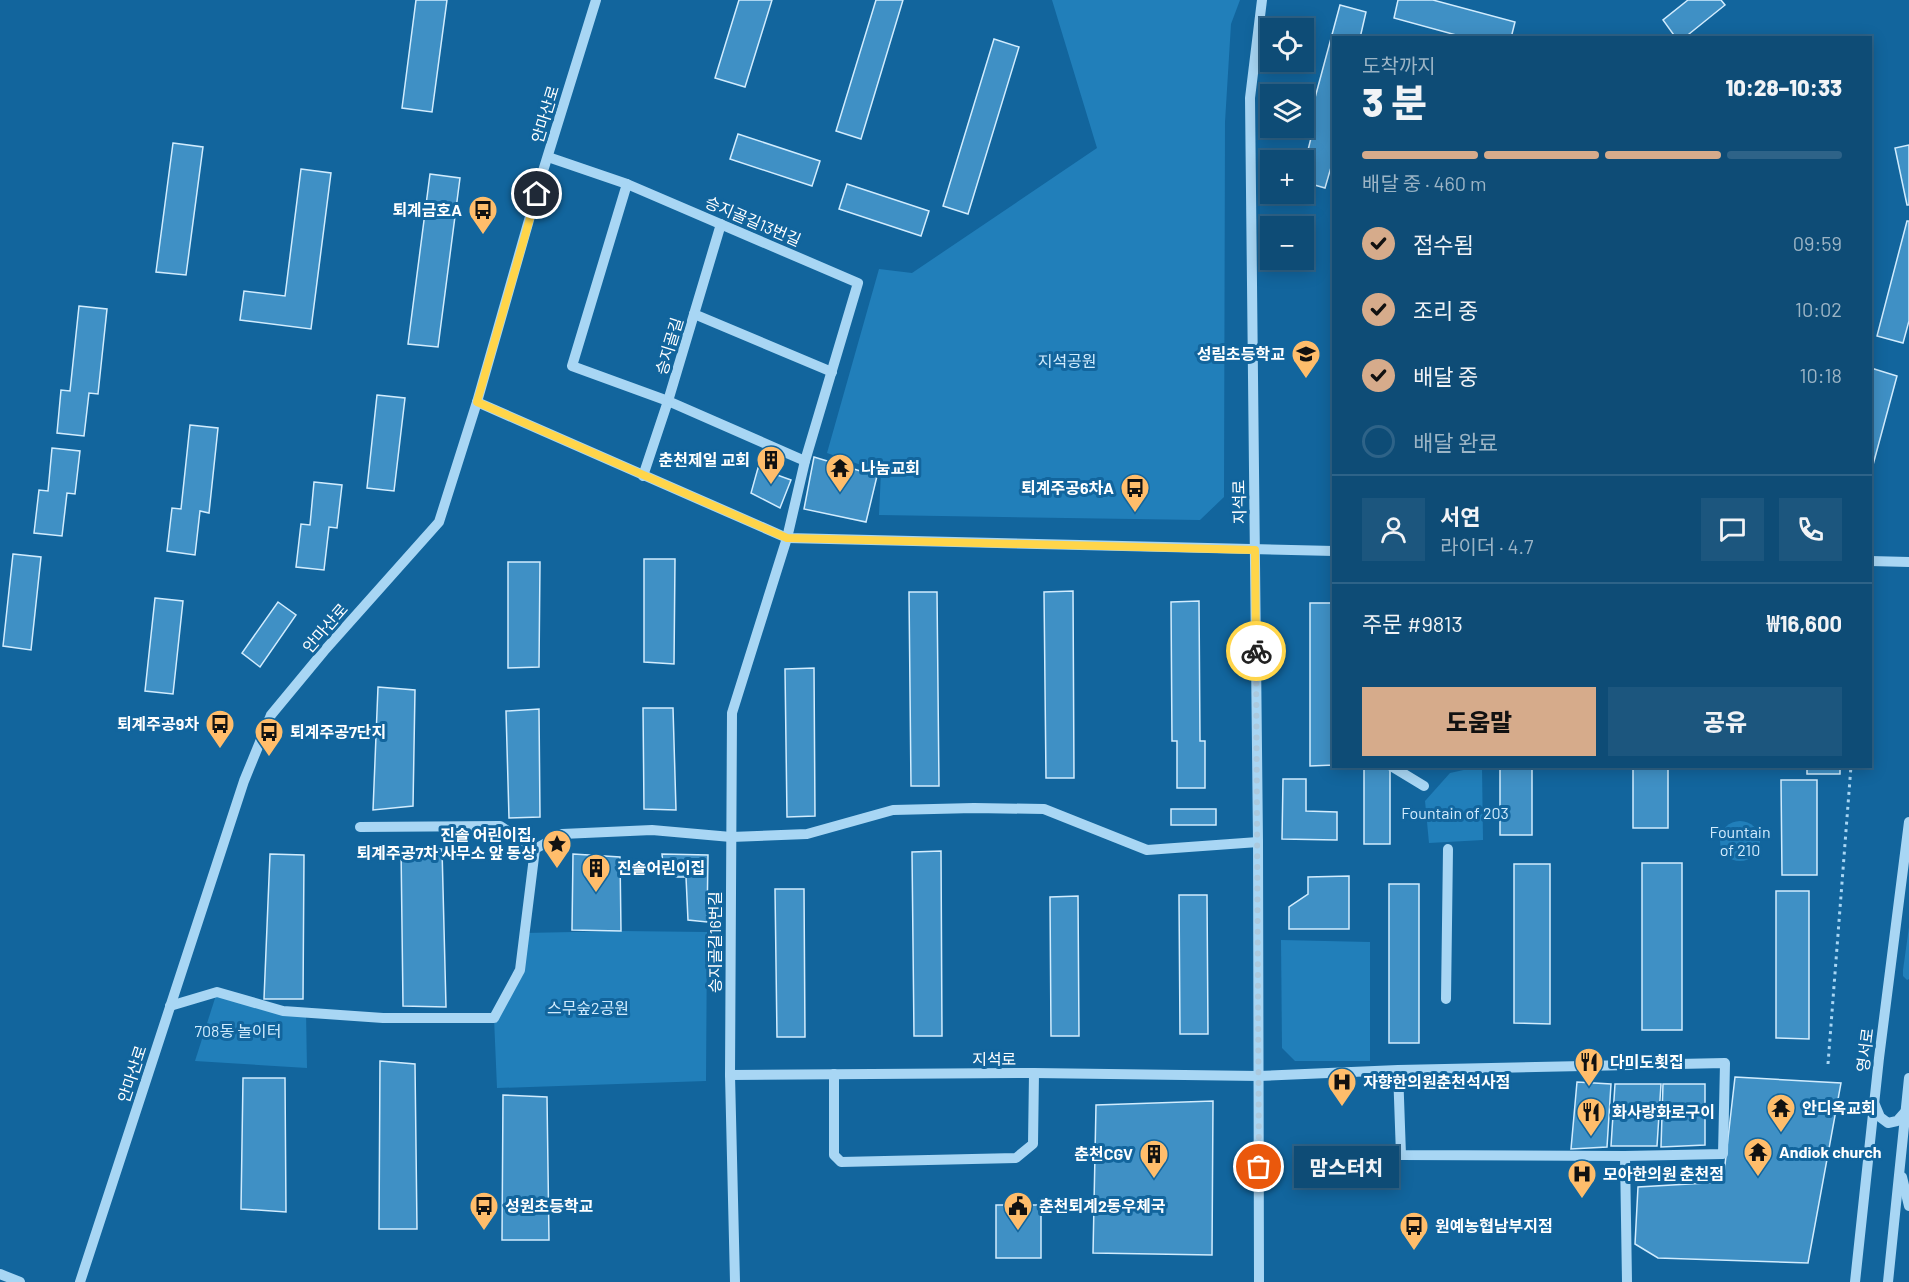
<!DOCTYPE html>
<html lang="ko">
<head>
<meta charset="utf-8">
<style>
  :root { --surface:#0e4c76; --page:#1c567e; --text:#f1f3f6; --muted:#9bb4c5; --line:#2e6388; --accent:#d6ab8b }
  body { margin:0; font-family:Barlow,"Noto Sans KR",sans-serif; background:var(--page); color:var(--text); height:100vh; display:flex; flex-direction:column; font-size:22px; white-space:nowrap }
  * { box-sizing:border-box; margin:0 }
  p { font-size:20px; color:var(--muted) }
  .icon { flex:none; width:33px; height:33px; fill:none; stroke:currentColor; stroke-width:2; stroke-linecap:round; stroke-linejoin:round }
  .map { position:relative; flex:1; overflow:hidden }
  .side { position:absolute; left:1332px; top:36px; width:540px; height:732px; display:flex; flex-direction:column; background:var(--surface); border-radius:0px; box-shadow:0 3px 15px #0003,0 0 0 2px var(--line) }
  .side>* { flex:none }
  .buttons { position:absolute; left:1260px; top:18px; display:grid; gap:12px }
  .buttons a { display:grid; place-items:center; width:54px; height:54px; border-radius:0px; background:var(--surface); box-shadow:0 3px 15px #0003,0 0 0 2px var(--line); font-size:30px }
  .pin { position:absolute; display:grid; place-items:center; width:51px; height:51px; color:#fff; margin:-26px; border:3px solid #fff; border-radius:50%; box-shadow:0 2px 6px #0007 }
  .courier { position:absolute; display:grid; place-items:center; width:60px; height:60px; margin:-30px; border:4px solid #ffd54a; border-radius:50%; background:#fff; color:#222; box-shadow:0 2px 8px #0007 }
  .bubble { position:absolute; height:42px; border-radius:0px; background:var(--surface); box-shadow:0 3px 15px #0003,0 0 0 2px var(--line); font-size:20px; font-weight:800; line-height:42px; text-align:center }
  .headline em { font-style:normal; font-weight:800 }
  .headline div { display:flex; flex-direction:column-reverse }
  .headline { display:flex; align-items:center; justify-content:space-between; height:102px; padding:0 30px }
  h1 { font-size:39px; font-weight:800; line-height:45px }
  .bar { display:grid; grid-template-columns:repeat(4,1fr); gap:9px 6px; align-content:center; height:72px; padding:0 30px }
  .bar i { height:8px; border-radius:4px; background:var(--line) }
  .bar .active { background:var(--accent) }
  .bar p { grid-column:span 4 }
  .line { display:flex; align-items:center; gap:15px; padding:0 30px; border-top:2px solid var(--line) }
  .line div { flex:1 }
  .round { display:grid; place-items:center; flex:none; width:63px; height:63px; border-radius:0px; background:var(--page) }
  ol { padding:0 30px; list-style:none }
  li { display:flex; align-items:center; gap:18px; height:66px }
  li p { margin-inline-start:auto }
  li .icon { padding:6px; border-radius:50%; background:var(--accent); color:#111; stroke-width:4 }
  li:last-child { color:var(--muted) }
  li i { width:33px; height:33px; border:3px solid var(--line); border-radius:50% }
  .primary-button { display:flex; gap:12px; margin-top:auto; padding:12px 30px }
  .primary-button a { flex:1; height:69px; border-radius:0px; background:var(--accent); color:#111; font-size:24px; font-weight:800; line-height:69px; text-align:center }
  .primary-button a+a { background:var(--page); color:var(--text) }
  .map>svg:first-child { display:block }
  .green { fill:#217fba }
  .building { fill:#3f90c5; stroke:#d1ecfe; stroke-width:1.5 }
  .lines { fill:none; stroke-linecap:round; stroke-linejoin:round }
  .path { stroke:#a8d6f4; stroke-width:3; stroke-dasharray:3 4.5; stroke-linecap:butt }
  .minor { stroke:#a8d6f4; stroke-width:10 }
  .done { stroke:#acc9dd; stroke-width:6; stroke-dasharray:0 10.8 }
  .route { stroke:#ffd54a; stroke-width:8 }
  .labels { text-anchor:middle; stroke-width:6; stroke-linejoin:round; paint-order:stroke }
  .street-label { font-size:16px; fill:#fff; stroke:#12659d }
  .poi-label { font-size:16px; font-weight:bold; fill:#fff; stroke:#12659d; text-anchor:start }
  .park-label { font-size:16px; fill:#d1ecfe; stroke:#12659d }
</style>
</head>
<body>
<div class="map">
<svg width="1909" height="1282" viewBox="0 0 1909 1282">
  <rect width="100%" height="100%" fill="#12659d"/>
  <!-- green -->
  <g class="green">
    <path d="M1052,0H1240L1231,24L1225,122L1224,497L1200,520L879,515L881,472L827,453L879,269L912,273L1097,148Z"/>
    <path d="M1477,767H1482L1483,840L1429,843L1425,801L1450,773Z"/>
    <circle cx="1740" cy="841" r="20"/>
    <path d="M1909,927V979L1907,980L1903,976V970Z"/>
    <path d="M621,931L707,932L706,1081L497,1088L494,1018L520,970L525,933Z"/>
    <path d="M1281,940L1370,942V1061H1295L1282,1048Z"/>
    <path d="M217,992L306,1012L307,1068L195,1061Z"/>
  </g>
  <!-- building -->
  <g class="building">
    <path d="M416,0H447L432,112L402,108Z"/>
    <path d="M739,0H772L745,87L715,78Z"/>
    <path d="M876,0H903L861,139L836,131Z"/>
    <path d="M1398,0H1433L1515,22L1511,38H1467L1394,18Z"/>
    <path d="M1688,0H1721L1725,5L1684,38H1676L1663,20Z"/>
    <path d="M1340,5L1366,12L1360,38H1334V157L1325,188L1304,182V166L1315,122L1309,120Z"/>
    <path d="M994,39L1019,47L968,214L943,206Z"/>
    <path d="M738,134L820,161L812,186L730,159Z"/>
    <path d="M173,143L203,147L186,275L156,272Z"/>
    <path d="M1909,145V205H1907L1895,148Z"/>
    <path d="M301,169L331,173L311,329L240,320L244,291L285,296Z"/>
    <path d="M430,174L460,178L438,347L408,344Z"/>
    <path d="M847,184L929,211L921,236L839,209Z"/>
    <path d="M1907,221H1909V321L1903,343L1877,336Z"/>
    <path d="M79,306L107,309L98,394L89,393L84,436L57,433L61,390L70,391Z"/>
    <path d="M1871,368L1897,376L1870,476V369Z"/>
    <path d="M377,395L405,398L394,491L367,488Z"/>
    <path d="M190,425L218,428L209,513L200,511L195,555L167,551L172,508L181,509Z"/>
    <path d="M52,448L80,451L75,494L67,493L62,536L34,533L39,490L48,491Z"/>
    <path d="M814,457L877,476L866,522L804,509Z"/>
    <path d="M758,468L791,480L780,508L751,493Z"/>
    <path d="M314,482L342,485L337,528L329,527L324,570L296,567L301,524L310,525Z"/>
    <path d="M13,554L41,557L31,650L3,646Z"/>
    <path d="M644,559H675L674,664L644,662Z"/>
    <path d="M508,562H540L539,667L508,668Z"/>
    <path d="M1073,591L1074,778H1046L1044,592Z"/>
    <path d="M909,592H937L939,786H911Z"/>
    <path d="M155,598L183,601L173,694L145,691Z"/>
    <path d="M1199,601L1200,741H1205V788H1177V741H1172L1171,602Z"/>
    <path d="M278,602L296,615L260,667L242,653Z"/>
    <path d="M1310,603H1334V765L1310,766Z"/>
    <path d="M814,668L815,816L787,817L785,669Z"/>
    <path d="M378,687L415,690L413,806L373,810Z"/>
    <path d="M643,708H673L676,810L644,809Z"/>
    <path d="M539,709L540,817L509,818L506,711Z"/>
    <rect x="1500" y="766" width="32" height="69"/>
    <rect x="1633" y="766" width="35" height="62"/>
    <rect x="1807" y="766" width="33" height="8"/>
    <rect x="1364" y="768" width="26" height="76"/>
    <path d="M1283,779H1306V811L1337,812V840L1282,839Z"/>
    <path d="M1781,780H1817V875H1782Z"/>
    <rect x="1171" y="809" width="45" height="16"/>
    <path d="M401,848L442,849L446,1007L403,1006Z"/>
    <path d="M941,851L942,1036H914L912,852Z"/>
    <path d="M270,854L304,855L303,999H264Z"/>
    <path d="M573,854L620,857L621,931L572,930Z"/>
    <path d="M662,854L708,855L707,922L688,920L686,877H664Z"/>
    <rect x="1642" y="863" width="40" height="167"/>
    <path d="M1514,864H1550V1024L1514,1023Z"/>
    <path d="M1349,876V929H1289V907L1308,894V877Z"/>
    <rect x="1389" y="884" width="30" height="159"/>
    <path d="M775,889H804L805,1037H777Z"/>
    <path d="M1776,891H1809V1039L1776,1038Z"/>
    <path d="M1179,895H1207L1208,1034H1180Z"/>
    <path d="M1078,896L1079,1036H1051L1050,897Z"/>
    <path d="M380,1061L415,1064L417,1229H379Z"/>
    <path d="M1735,1077L1841,1083L1808,1263L1658,1258L1635,1244L1638,1187L1723,1182Z"/>
    <path d="M243,1078H285L286,1212L241,1209Z"/>
    <path d="M1577,1082L1611,1084L1607,1147L1571,1149Z"/>
    <path d="M1615,1084H1661L1657,1146H1611Z"/>
    <path d="M1663,1084H1705V1145L1661,1147Z"/>
    <path d="M503,1095L547,1097L549,1240H502Z"/>
    <path d="M1213,1101L1212,1255L1093,1253L1096,1105Z"/>
    <rect x="996" y="1205" width="45" height="53"/>
  </g>
  <g class="lines">
    <!-- path -->
    <path class="path" d="M1828,1064L1851,766"/>
    <!-- minor -->
    <g class="minor">
      <path d="M548,157L627,184L858,283L805,461L787,538L732,713L730,1075L735,1282"/>
      <path d="M627,184L572,366L668,401L805,461"/>
      <path d="M694,314L832,372"/>
      <path d="M477,402L787,538L1334,551"/>
      <path d="M643,476L668,401L721,224"/>
      <path d="M1870,561L1909,562"/>
      <path d="M1391,766L1424,786"/>
      <path d="M360,827L500,826L535,849L562,834L652,830L731,837L807,834L893,810L974,808L1044,809L1147,850L1258,842"/>
      <path d="M1446,999L1448,849"/>
      <path d="M170,1006L217,992L283,1011L383,1018H494L520,970L535,849"/>
      <path d="M834,1074V1155L841,1162L1016,1158L1033,1144L1034,1073"/>
      <path d="M730,1075L1034,1073L1259,1076L1398,1070L1725,1063L1723,1154L1625,1156L1401,1155L1398,1070"/>
      <path d="M1875,1105L1880,1117L1888,1123L1897,1121L1905,1112"/>
      <path d="M1625,1156L1627,1282"/>
      <path d="M1902,1177L1909,1206"/>
      <path d="M0,1274L20,1282"/>
      <path d="M80,1282L244,781L271,715L324,651L439,522L477,402L543,171L596,0"/>
      <path d="M1259,1282L1258,842L1250,98L1262,0"/>
      <path d="M1855,1282L1879,1058L1909,822"/>
      <path d="M1888,1282L1909,1078"/>
    </g>
  </g>
  <g class="lines">
    <!-- done -->
    <path class="done" d="M1256,651L1259,1167"/>
    <!-- route -->
    <path class="route" d="M537,194L477,402L787,538L1255,550L1256,651"/>
  </g>
  <!-- icons -->
  <defs>
    <g id="bus-pin" transform="scale(1.5)"><path d="M0 17L-7.5 6A9.5 9.5 0 1 1 7.5 6Z" fill="#ffbd6b" stroke="#12659d"/><path d="M-5-6H5V4H4V6H2V4H-2V6H-4V4H-5ZM-3.5-4V0h7V-4ZM-3.5 1.2v1.5H-2V1.2ZM2 1.2v1.5H3.5V1.2Z" fill="#111"/></g>
    <g id="school-pin" transform="scale(1.5)"><path d="M0 17L-7.5 6A9.5 9.5 0 1 1 7.5 6Z" fill="#ffbd6b" stroke="#12659d"/><path d="M0-5L7-2L0 1L-7-2ZM-4 1L0 2.5L4 1V4Q0 6-4 4Z" fill="#111"/></g>
    <g id="building-pin" transform="scale(1.5)"><path d="M0 17L-7.5 6A9.5 9.5 0 1 1 7.5 6Z" fill="#ffbd6b" stroke="#12659d"/><path d="M-4-6H4V6H1V3H-1V6H-4ZM-2.5-4.3h1.7v1.8h-1.7ZM.8-4.3h1.7v1.8H.8ZM-2.5-1h1.7V.8h-1.7ZM.8-1h1.7V.8H.8Z" fill="#111"/></g>
    <g id="temple-pin" transform="scale(1.5)"><path d="M0 17L-7.5 6A9.5 9.5 0 1 1 7.5 6Z" fill="#ffbd6b" stroke="#12659d"/><path d="M0-6L5-2H3V0L6.5 2.5H4V6H1.5V3h-3V6H-4V2.5H-6.5L-3 0V-2H-5Z" fill="#111"/></g>
    <g id="sight-pin" transform="scale(1.5)"><path d="M0 17L-7.5 6A9.5 9.5 0 1 1 7.5 6Z" fill="#ffbd6b" stroke="#12659d"/><path d="M0-6L1.8-2.2L6-1.7L2.9 1.2L3.7 5.4L0 3.3L-3.7 5.4L-2.9 1.2L-6-1.7L-1.8-2.2Z" fill="#111"/></g>
    <g id="restaurant-pin" transform="scale(1.5)"><path d="M0 17L-7.5 6A9.5 9.5 0 1 1 7.5 6Z" fill="#ffbd6b" stroke="#12659d"/><path d="M-5-6h1v4h1v-4h1v4h1v-4h1v5L-1.5 .5V6h-2V.5L-5-1ZM5-6V6H3V1.5H1.5Q1.5-4 5-6Z" fill="#111"/></g>
    <g id="hospital-pin" transform="scale(1.5)"><path d="M0 17L-7.5 6A9.5 9.5 0 1 1 7.5 6Z" fill="#ffbd6b" stroke="#12659d"/><path d="M-5-5h3v3.5h4V-5h3V5h-3V1.5h-4V5h-3Z" fill="#111"/></g>
    <g id="civic-pin" transform="scale(1.5)"><path d="M0 17L-7.5 6A9.5 9.5 0 1 1 7.5 6Z" fill="#ffbd6b" stroke="#12659d"/><path d="M-.6-6.5H3V-4.5H.6V-3L4-1V1h2V6H-6V1h2V-1L-.6-3ZM-1.2 2.5V6h2.4V2.5Z" fill="#111"/></g>
  </defs>
  <g fill-rule="evenodd">
    <use href="#bus-pin" x="483" y="210"/>
    <use href="#school-pin" x="1306" y="354"/>
    <use href="#building-pin" x="771" y="460"/>
    <use href="#temple-pin" x="840" y="468"/>
    <use href="#bus-pin" x="1135" y="488"/>
    <use href="#bus-pin" x="220" y="724"/>
    <use href="#bus-pin" x="269" y="732"/>
    <use href="#sight-pin" x="557" y="844"/>
    <use href="#building-pin" x="596" y="868"/>
    <use href="#restaurant-pin" x="1589" y="1062"/>
    <use href="#hospital-pin" x="1342" y="1082"/>
    <use href="#temple-pin" x="1781" y="1108"/>
    <use href="#restaurant-pin" x="1591" y="1112"/>
    <use href="#temple-pin" x="1758" y="1152"/>
    <use href="#building-pin" x="1154" y="1154"/>
    <use href="#hospital-pin" x="1582" y="1174"/>
    <use href="#bus-pin" x="484" y="1206"/>
    <use href="#civic-pin" x="1018" y="1206"/>
    <use href="#bus-pin" x="1414" y="1226"/>
  </g>
  <g class="labels">
    <!-- street labels -->
    <g class="street-label">
      <text transform="translate(545 114) rotate(-73)" y="6">안마산로</text>
      <text transform="translate(753 221) rotate(23)" y="6">승지골길13번길</text>
      <text transform="translate(669 346) rotate(-73)" y="6">승지골길</text>
      <text transform="translate(1239 502) rotate(-91)" y="6">지석로</text>
      <text transform="translate(325 628) rotate(-49)" y="6">안마산로</text>
      <text transform="translate(715 942) rotate(-90)" y="6">승지골길16번길</text>
      <text transform="translate(1865 1050) rotate(-83)" y="6">영서로</text>
      <text x="994" y="1065">지석로</text>
      <text transform="translate(132 1074) rotate(-72)" y="6">안마산로</text>
    </g>
    <!-- poi labels -->
    <g class="poi-label">
      <text x="462" y="216" text-anchor="end">퇴계금호A</text>
      <text x="1285" y="360" text-anchor="end">성림초등학교</text>
      <text x="750" y="466" text-anchor="end">춘천제일 교회</text>
      <text x="861" y="474">나눔교회</text>
      <text x="1114" y="494" text-anchor="end">퇴계주공6차A</text>
      <text x="199" y="730" text-anchor="end">퇴계주공9차</text>
      <text x="290" y="738">퇴계주공7단지</text>
      <text x="536" y="841" text-anchor="end">진솔 어린이집,<tspan x="536" dy="18">퇴계주공7차 사무소 앞 동상</tspan></text>
      <text x="617" y="874">진솔어린이집</text>
      <text x="1610" y="1068">다미도횟집</text>
      <text x="1363" y="1088">자향한의원춘천석사점</text>
      <text x="1802" y="1114">안디옥교회</text>
      <text x="1612" y="1118">화사랑화로구이</text>
      <text x="1779" y="1158">Andiok church</text>
      <text x="1133" y="1160" text-anchor="end">춘천CGV</text>
      <text x="1603" y="1180">모아한의원 춘천점</text>
      <text x="505" y="1212">성원초등학교</text>
      <text x="1039" y="1212">춘천퇴계2동우체국</text>
      <text x="1435" y="1232">원예농협남부지점</text>
    </g>
    <!-- park labels -->
    <g class="park-label">
      <text x="1067" y="367">지석공원</text>
      <text x="1455" y="819">Fountain of 203</text>
      <text x="1740" y="838">Fountain<tspan x="1740" dy="18">of 210</tspan></text>
      <text x="588" y="1014">스무숲2공원</text>
      <text x="238" y="1037">708동 놀이터</text>
    </g>
  </g>
</svg>
<div class="buttons">
<a><svg class="icon" aria-label="locate" viewBox="0 0 24 24"><circle cx="12" cy="12" r="6"/><path d="M12 2v4M12 18v4M2 12h4M18 12h4"/></svg></a>
<a><svg class="icon" aria-label="layers" viewBox="0 0 24 24"><path d="M12 4l9 5-9 5-9-5zM3 14l9 5 9-5"/></svg></a>
<a>+</a>
<a>−</a>
</div>
<div class="pin" style="left:1259px;top:1167px;background:#ea580c"><svg class="icon" aria-label="bag" viewBox="0 0 24 24"><path d="M5 8h14l-1 12H6zM9 8a3 3 0 0 1 6 0"/></svg></div>
<div class="pin" style="left:537px;top:194px;background:#1f2937"><svg class="icon" aria-label="home" viewBox="0 0 24 24"><path d="M3 11l9-7 9 7M6 9v11h12V9"/></svg></div>
<div class="courier" style="left:1256px;top:651px"><svg class="icon" aria-label="bike" viewBox="0 0 24 24"><circle cx="6" cy="16" r="4"/><circle cx="18" cy="16" r="4"/><path d="M6 16l4-8h5l3 8M10 8l3 8H6M13 5h3"/></svg></div>
<div class="bubble" style="left:1294px;top:1146px;width:105px">맘스터치</div>
<section class="side">
<div class="headline"><div><h1>3 분</h1><p>도착까지</p></div><em>10:28–10:33</em></div>
<div class="bar"><i class="active"></i><i class="active"></i><i class="active"></i><i></i><p>배달 중 · 460 m</p></div>
<ol>
<li><svg class="icon" aria-label="check" viewBox="0 0 24 24"><path d="M5 12l5 5 9-10"/></svg>접수됨<p>09:59</p></li>
<li><svg class="icon" aria-label="check" viewBox="0 0 24 24"><path d="M5 12l5 5 9-10"/></svg>조리 중<p>10:02</p></li>
<li><svg class="icon" aria-label="check" viewBox="0 0 24 24"><path d="M5 12l5 5 9-10"/></svg>배달 중<p>10:18</p></li>
<li><i></i>배달 완료</li>
</ol>
<div class="line" style="height:108px"><a class="round"><svg class="icon" aria-label="person" viewBox="0 0 24 24"><circle cx="12" cy="8" r="4"/><path d="M4 21q1-7 8-7t8 7"/></svg></a><div><b>서연</b><p>라이더 · 4.7</p></div><a class="round"><svg class="icon" aria-label="chat" viewBox="0 0 24 24"><path d="M4 5h16v11H9l-5 4z"/></svg></a><a class="round"><svg class="icon" aria-label="phone" viewBox="0 0 24 24"><path d="M5 4h4l2 5-3 2q2 4 5 5l2-3 5 2v4C11 20 4 13 5 4z"/></svg></a></div>
<div class="line" style="height:78px"><div>주문 #9813</div><b>₩16,600</b></div>
<div class="primary-button"><a>도움말</a><a>공유</a></div>
</section>
</div>
</body>
</html>
